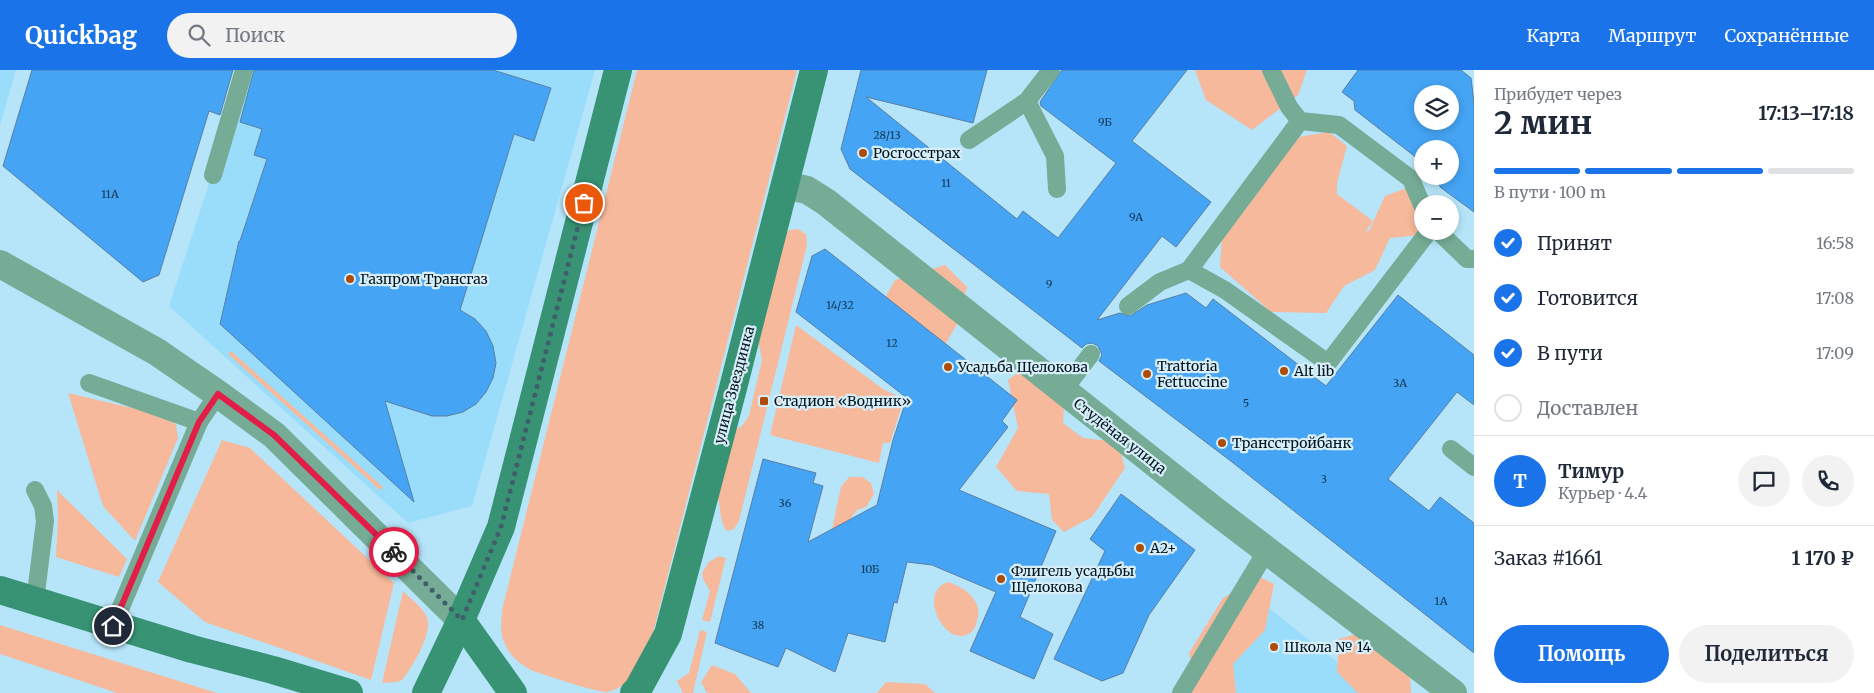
<!DOCTYPE html>
<html lang="ru">
<head>
<meta charset="utf-8">
<style>
  :root { --surface:#fff; --page:#f2f2f3; --text:#1f2937; --muted:#747a83; --line:#e0e1e3; --accent:#1a73e8 }
  body { margin:0; font-family:Merriweather,serif; background:var(--page); color:var(--text); height:100vh; display:flex; flex-direction:column; font-size:19px; white-space:nowrap }
  * { box-sizing:border-box; margin:0 }
  p { font-size:16px; color:var(--muted) }
  .icon { flex:none; width:28px; height:28px; fill:none; stroke:currentColor; stroke-width:2; stroke-linecap:round; stroke-linejoin:round }
  .map { position:relative; flex:1; overflow:hidden }
  .sheet { display:flex; flex-direction:column; background:var(--surface); width:400px }
  .sheet>* { flex:none }
  .buttons { position:absolute; left:1414px; top:15px; display:grid; gap:10px }
  .buttons a { display:grid; place-items:center; width:45px; height:45px; border-radius:50%; background:var(--surface); box-shadow:0 2px 8px #0003; font-size:25px }
  .pin { position:absolute; display:grid; place-items:center; width:42px; height:42px; color:#fff; margin:-21px; border:2px solid #fff; border-radius:50%; box-shadow:0 1px 5px #0007 }
  .courier { position:absolute; display:grid; place-items:center; width:50px; height:50px; margin:-25px; border:4px solid #e11d48; border-radius:50%; background:#fff; color:#222; box-shadow:0 1px 6px #0007 }
  .head em { font-style:normal; font-weight:700 }
  .head div { display:flex; flex-direction:column-reverse }
  .head { display:flex; align-items:center; justify-content:space-between; height:85px; padding:0 20px }
  h1 { font-size:32px; font-weight:700; line-height:38px }
  .bar { display:grid; grid-template-columns:repeat(4,1fr); gap:8px 5px; align-content:center; height:60px; padding:0 20px }
  .bar i { height:6px; border-radius:4px; background:var(--line) }
  .bar .on { background:var(--accent) }
  .bar p { grid-column:span 4 }
  .line { display:flex; align-items:center; gap:12px; padding:0 20px; border-top:1px solid var(--line) }
  .line div { flex:1 }
  .round { display:grid; place-items:center; flex:none; width:52px; height:52px; border-radius:26px; background:var(--page) }
  ol { padding:0 20px; list-style:none }
  li { display:flex; align-items:center; gap:15px; height:55px }
  li p { margin-inline-start:auto }
  li .icon { padding:5px; border-radius:50%; background:var(--accent); color:#fff; stroke-width:4 }
  li:last-child { color:var(--muted) }
  li i { width:28px; height:28px; border:2px solid var(--line); border-radius:50% }
  .action { display:flex; gap:10px; margin-top:auto; padding:10px 20px }
  .action a { flex:1; height:58px; border-radius:30px; background:var(--accent); color:#fff; font-size:20px; font-weight:700; line-height:58px; text-align:center }
  .action a+a { background:var(--page); color:var(--text) }
  header { display:flex; align-items:center; gap:30px; box-sizing:border-box; height:70px; padding:0 25px; background:var(--accent); color:#fff }
  header strong { font-size:24px }
  nav { display:flex; gap:28px; margin-inline-start:auto; font-size:18px }
  .search { width:350px; height:45px; background:var(--page); display:flex; align-items:center; gap:12px; box-sizing:border-box; padding:0 18px; border-radius:28px; color:var(--muted); font-size:19px }
  main { display:flex; flex:1; min-height:0 }
  .map>svg:first-child { display:block }
  .built { fill:#99ddfb }
  .green { fill:#f6b99b }
  .building { fill:#45a4f4; stroke:#587fa2; fill-rule:evenodd }
  .lines { fill:none; stroke-linecap:round; stroke-linejoin:round }
  .lane { stroke:#76ac96; stroke-width:18 }
  .street { stroke:#76ac96; stroke-width:28 }
  .secondary { stroke:#379374; stroke-width:28 }
  .done { stroke:#405d6a; stroke-width:5; stroke-dasharray:0 9 }
  .route { stroke:#e11d48; stroke-width:6 }
  .poi-dot { fill:#ad4c07; stroke:#d7eef9; stroke-width:2 }
  .labels { text-anchor:middle; stroke-width:4.5; stroke-linejoin:round; paint-order:stroke }
  .number-label { font-size:11px; fill:#113853 }
  .poi-label { font-size:14px; fill:#00141d; stroke:#d7eef9; text-anchor:start }
  .street-label { font-size:14px; fill:#00141d; stroke:#d7eef9 }
</style>
</head>
<body>
<header>
<strong>Quickbag</strong>
<div class="search"><svg class="icon" aria-label="search" viewBox="0 0 24 24"><circle cx="10" cy="10" r="6"/><path d="M15 15l6 6"/></svg>Поиск</div>
<nav><a>Карта</a><a>Маршрут</a><a>Сохранённые</a></nav>
</header>
<main>
<div class="map">
<svg width="1474" height="623" viewBox="0 0 1474 623">
  <rect width="100%" height="100%" fill="#b6e5fa"/>
  <!-- built -->
  <g class="built">
    <path d="M0,0H16L0,55Z"/>
    <path d="M246,0H595L472,436L408,453L169,236Z"/>
    <path d="M1260,531L1376,623H1202Z"/>
  </g>
  <!-- green -->
  <g class="green">
    <path d="M637,0H797L645,594C635,607 624,618 607,622C599,623 548,606 536,602C520,596 505,582 502,565C500,557 502,548 502,540Z"/>
    <path d="M1195,0H1307L1298,25L1252,60L1206,30Z"/>
    <path d="M1329,62L1347,76L1337,113V124L1373,151L1366,161H1369L1385,126L1415,115L1422,134L1423,161L1421,165L1390,168L1375,200L1344,216L1326,243L1271,242L1220,197L1223,151L1279,70Z"/>
    <path d="M798,159L806,164L807,175L739,451L734,459L727,461C718,451 722,435 716,423L732,360L741,357L749,346L762,290L758,270L783,167L789,160Z"/>
    <path d="M945,195L967,217L957,254L945,275L874,248L895,210Z"/>
    <path d="M796,255L883,319L904,329L890,373H883L879,393L770,365Z"/>
    <path d="M231,281L383,417L380,420L228,284Z"/>
    <path d="M1031,294L1065,314L1063,353L1083,368L1118,372L1125,398L1092,447L1064,462L1052,450L1049,424L1017,421L996,397L1018,358L1008,310Z"/>
    <path d="M68,323L166,346L176,355L178,368L135,471L103,436Z"/>
    <path d="M222,370L250,378L394,513L371,610L205,552L158,512Z"/>
    <path d="M849,407H862L871,413L874,424L866,437L857,440L850,449L846,462L832,464V459L841,417Z"/>
    <path d="M57,420L127,489L119,507L56,487L58,448Z"/>
    <path d="M719,486L726,488L710,552L702,550L710,521L703,509L702,503L709,492Z"/>
    <path d="M1258,506L1274,514L1265,560L1233,594L1236,623H1188L1195,610L1189,583L1223,528Z"/>
    <path d="M949,512C967,519 985,532 976,554C975,559 971,563 966,565C943,574 917,520 949,512Z"/>
    <path d="M403,521C411,529 424,538 427,548C433,563 412,598 402,610L397,612L382,613Z"/>
    <path d="M0,555L217,623H117L0,584Z"/>
    <path d="M700,560L707,562L693,623H683L677,611L689,603Z"/>
    <path d="M1363,562L1410,607L1411,623H1358L1337,602L1339,569Z"/>
    <path d="M712,595L735,604L751,623H707L701,612Z"/>
    <path d="M886,612L925,614L935,623H877Z"/>
  </g>
  <!-- building -->
  <g class="building">
    <path d="M32,0H233L220,45L209,41L159,205L143,212L3,96Z"/>
    <path d="M254,0H493L551,18L534,71L514,64L460,240L475,249L486,261L493,276L496,293L493,308L486,322L476,334L463,342L447,346H432L385,331L414,432L220,254L239,171H240L267,89L254,85L262,59L240,52Z"/>
    <path d="M861,0H987L973,53L866,27L1017,149L1023,141L1058,168L1116,93L1041,36L1040,32L1061,1L1063,0H1187L1132,71L1211,132L1176,177L1162,166L1097,250L1120,243L1130,246L1147,235L1186,223L1206,238L1213,229L1326,316L1398,225L1474,285V335L1457,322L1388,409L1429,441L1440,427L1474,453V583L1232,392L1099,291L1102,285L1098,276L1092,273L1086,274L1082,278L850,99L841,79Z"/>
    <path d="M1358,0H1461L1471,8L1474,33V142L1440,117L1438,106H1450V79H1422V92L1355,40L1354,31L1342,22ZM1422,24H1450V51H1422Z"/>
    <path d="M825,179L1017,330L1002,351L1008,357L959,420L1056,461L1020,547L1053,564L1034,609L970,581L996,522L932,495L907,492L897,533L894,532L885,572L848,563L835,602L786,578L778,597L715,573L763,389L816,403L813,413L823,416L808,472L877,435L893,370L907,328L796,242L812,186Z"/>
    <path d="M1121,424L1195,480L1149,545L1123,603L1102,611L1054,589L1105,481L1090,469Z"/>
  </g>
  <g class="lines">
    <!-- lane -->
    <g class="lane">
      <path d="M1051,0L1027,31L1055,86L1057,119"/>
      <path d="M1271,0L1289,37L1300,51L1339,55L1411,109L1422,135"/>
      <path d="M969,70L1027,31"/>
      <path d="M213,105L244,0"/>
      <path d="M1438,161L1467,189H1474"/>
      <path d="M1189,200L1225,220L1328,293L1429,161"/>
      <path d="M1128,236L1160,212L1189,200L1300,51"/>
      <path d="M89,313L199,352"/>
      <path d="M1063,321L1091,284"/>
      <path d="M1451,379L1474,397"/>
      <path d="M35,531L45,451L43,436L35,420"/>
      <path d="M113,556L199,352L218,324"/>
      <path d="M1181,623L1267,480"/>
    </g>
    <!-- street -->
    <g class="street">
      <path d="M785,115L807,120L826,132L1214,440L1453,623"/>
      <path d="M0,194L157,282L218,324L274,365L461,550"/>
    </g>
    <!-- secondary -->
    <g class="secondary">
      <path d="M0,520L192,579L273,600L349,623"/>
      <path d="M461,550L513,623"/>
      <path d="M426,623L461,550L501,457L618,0"/>
      <path d="M634,623L638,619L668,564L732,322L814,0"/>
    </g>
  </g>
  <g class="lines">
    <!-- done -->
    <path class="done" d="M394,482L462,550L501,457L584,133"/>
    <!-- route -->
    <path class="route" d="M113,556L199,352L218,324L274,365L394,482"/>
  </g>
  <!-- markers -->
  <g class="poi-dot">
    <circle cx="863" cy="83" r="5"/>
    <circle cx="350" cy="209" r="5"/>
    <circle cx="948" cy="297" r="5"/>
    <circle cx="1284" cy="301" r="5"/>
    <circle cx="1147" cy="304" r="5"/>
    <rect x="759" y="326" width="10" height="10" rx="2.5"/>
    <circle cx="1222" cy="373" r="5"/>
    <circle cx="1140" cy="478" r="5"/>
    <circle cx="1001" cy="509" r="5"/>
    <circle cx="1274" cy="577" r="5"/>
  </g>
  <g class="labels">
    <!-- number labels -->
    <g class="number-label">
      <text x="1105" y="56">9Б</text>
      <text x="887" y="69">28/13</text>
      <text x="946" y="117">11</text>
      <text x="110" y="128">11А</text>
      <text x="1136" y="151">9А</text>
      <text x="1049" y="218">9</text>
      <text x="840" y="239">14/32</text>
      <text x="892" y="277">12</text>
      <text x="1400" y="317">3А</text>
      <text x="1246" y="337">5</text>
      <text x="1324" y="413">3</text>
      <text x="785" y="437">36</text>
      <text x="870" y="503">10Б</text>
      <text x="1441" y="535">1А</text>
      <text x="758" y="559">38</text>
    </g>
    <!-- poi labels -->
    <g class="poi-label">
      <text x="873" y="88">Росгосстрах</text>
      <text x="360" y="214">Газпром Трансгаз</text>
      <text x="1157" y="301">Trattoria<tspan x="1157" dy="16">Fettuccine</tspan></text>
      <text x="958" y="302">Усадьба Щелокова</text>
      <text x="1294" y="306">Alt lib</text>
      <text x="774" y="336">Стадион «Водник»</text>
      <text x="1232" y="378">Трансстройбанк</text>
      <text x="1150" y="483">А2+</text>
      <text x="1011" y="506">Флигель усадьбы<tspan x="1011" dy="16">Щелокова</tspan></text>
      <text x="1284" y="582">Школа № 14</text>
    </g>
    <!-- street labels -->
    <g class="street-label">
      <text transform="translate(734 315) rotate(-75)" y="5">улица Звездинка</text>
      <text transform="translate(1120 366) rotate(38)" y="5">Студёная улица</text>
    </g>
  </g>
</svg>
<div class="buttons">
<a><svg class="icon" aria-label="layers" viewBox="0 0 24 24"><path d="M12 4l9 5-9 5-9-5zM3 14l9 5 9-5"/></svg></a>
<a>+</a>
<a>−</a>
</div>
<div class="pin" style="left:584px;top:133px;background:#ea580c"><svg class="icon" aria-label="bag" viewBox="0 0 24 24"><path d="M5 8h14l-1 12H6zM9 8a3 3 0 0 1 6 0"/></svg></div>
<div class="pin" style="left:113px;top:556px;background:#1f2937"><svg class="icon" aria-label="home" viewBox="0 0 24 24"><path d="M3 11l9-7 9 7M6 9v11h12V9"/></svg></div>
<div class="courier" style="left:394px;top:482px"><svg class="icon" aria-label="bike" viewBox="0 0 24 24"><circle cx="6" cy="16" r="4"/><circle cx="18" cy="16" r="4"/><path d="M6 16l4-8h5l3 8M10 8l3 8H6M13 5h3"/></svg></div>
</div>
<section class="sheet">
<div class="head"><div><h1>2 мин</h1><p>Прибудет через</p></div><em>17:13–17:18</em></div>
<div class="bar"><i class="on"></i><i class="on"></i><i class="on"></i><i></i><p>В пути · 100 m</p></div>
<ol>
<li><svg class="icon" aria-label="check" viewBox="0 0 24 24"><path d="M5 12l5 5 9-10"/></svg>Принят<p>16:58</p></li>
<li><svg class="icon" aria-label="check" viewBox="0 0 24 24"><path d="M5 12l5 5 9-10"/></svg>Готовится<p>17:08</p></li>
<li><svg class="icon" aria-label="check" viewBox="0 0 24 24"><path d="M5 12l5 5 9-10"/></svg>В пути<p>17:09</p></li>
<li><i></i>Доставлен</li>
</ol>
<div class="line" style="height:90px"><b class="round" style="background:var(--accent);color:#fff">Т</b><div><b>Тимур</b><p>Курьер · 4.4</p></div><a class="round"><svg class="icon" aria-label="chat" viewBox="0 0 24 24"><path d="M4 5h16v11H9l-5 4z"/></svg></a><a class="round"><svg class="icon" aria-label="phone" viewBox="0 0 24 24"><path d="M5 4h4l2 5-3 2q2 4 5 5l2-3 5 2v4C11 20 4 13 5 4z"/></svg></a></div>
<div class="line" style="height:65px"><div>Заказ #1661</div><b>1 170 ₽</b></div>
<div class="action"><a>Помощь</a><a>Поделиться</a></div>
</section>
</main>
</body>
</html>
